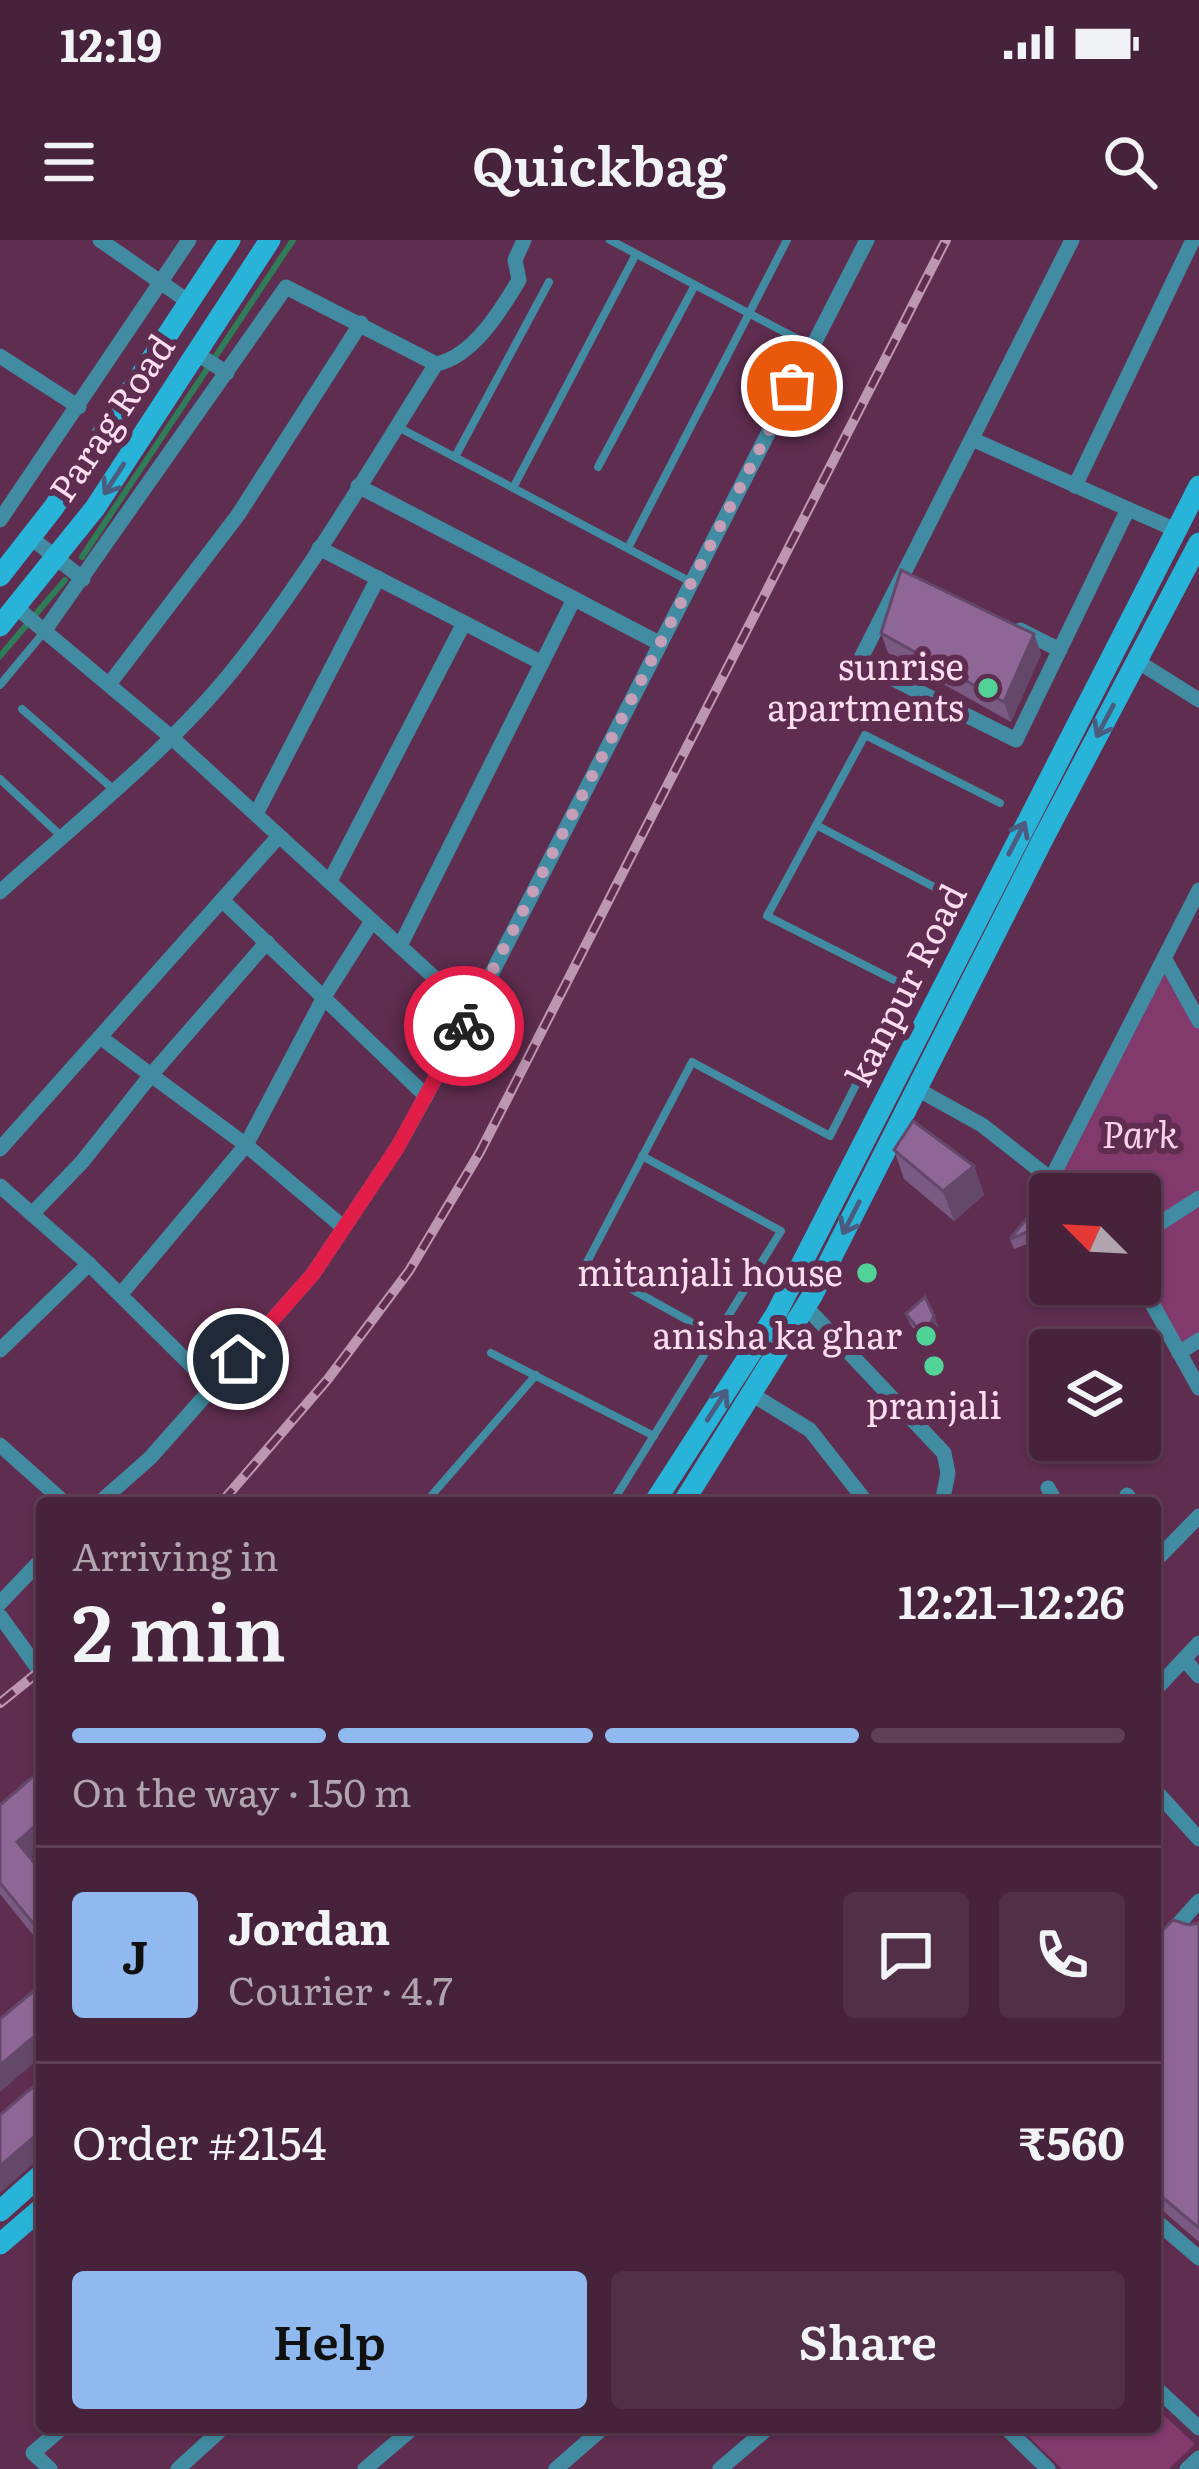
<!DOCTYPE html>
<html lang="en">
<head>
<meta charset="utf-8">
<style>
  :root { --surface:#47223b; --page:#512f46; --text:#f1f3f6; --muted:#b0a4af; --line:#5f3f55; --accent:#90b9f0 }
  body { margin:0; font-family:Literata,serif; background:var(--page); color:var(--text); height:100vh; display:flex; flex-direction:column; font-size:45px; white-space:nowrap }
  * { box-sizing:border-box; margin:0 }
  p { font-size:39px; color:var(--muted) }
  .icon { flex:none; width:66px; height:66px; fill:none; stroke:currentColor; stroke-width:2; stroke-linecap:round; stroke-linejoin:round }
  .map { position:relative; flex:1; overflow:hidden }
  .side { position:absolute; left:36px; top:1257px; width:1125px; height:936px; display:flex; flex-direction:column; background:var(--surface); border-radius:12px; box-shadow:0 3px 9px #0004,0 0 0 3px var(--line) }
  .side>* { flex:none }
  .needle { width:78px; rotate:294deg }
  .buttons { position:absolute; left:1029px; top:933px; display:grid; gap:24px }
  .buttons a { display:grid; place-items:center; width:132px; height:132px; border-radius:12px; background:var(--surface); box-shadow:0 3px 9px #0004,0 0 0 3px var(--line); font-size:60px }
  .pin { position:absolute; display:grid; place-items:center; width:102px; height:102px; color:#fff; margin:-51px; border:6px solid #fff; border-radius:50%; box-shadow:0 3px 12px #0007 }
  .courier { position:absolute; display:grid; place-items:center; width:120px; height:120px; margin:-60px; border:9px solid #e11d48; border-radius:50%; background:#fff; color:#222; box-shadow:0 3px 15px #0007 }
  .overview em { font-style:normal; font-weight:600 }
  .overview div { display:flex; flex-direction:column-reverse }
  .overview { display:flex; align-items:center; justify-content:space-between; height:204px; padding:0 36px }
  h1 { font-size:78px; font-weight:600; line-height:90px }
  .bar { display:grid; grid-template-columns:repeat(4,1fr); gap:18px 12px; align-content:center; height:144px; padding:0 36px }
  .bar i { height:15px; border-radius:9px; background:var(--line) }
  .bar .selected { background:var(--accent) }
  .bar p { grid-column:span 4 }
  .line { display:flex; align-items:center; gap:30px; padding:0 36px; border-top:3px solid var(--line) }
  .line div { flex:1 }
  .round { display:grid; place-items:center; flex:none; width:126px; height:126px; border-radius:12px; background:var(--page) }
  .cta { display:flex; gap:24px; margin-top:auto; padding:24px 36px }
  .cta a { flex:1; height:138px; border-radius:12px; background:var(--accent); color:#111; font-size:48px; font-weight:600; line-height:138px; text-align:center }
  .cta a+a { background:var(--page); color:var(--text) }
  .status { display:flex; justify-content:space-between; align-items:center; height:84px; padding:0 60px; background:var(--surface); direction:ltr }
  .status svg { height:33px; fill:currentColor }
  header { display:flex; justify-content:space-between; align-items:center; height:156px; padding:0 36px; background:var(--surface); font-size:54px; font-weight:600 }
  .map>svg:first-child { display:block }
  .green { fill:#823a6d }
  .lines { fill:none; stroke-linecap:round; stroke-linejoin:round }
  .stream { stroke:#2e7c58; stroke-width:6 }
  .lane { stroke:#418ca2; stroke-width:8 }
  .street { stroke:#418ca2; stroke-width:15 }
  .secondary { stroke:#27b4d8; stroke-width:21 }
  .rail-casing { stroke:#bd96af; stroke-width:10 }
  .rail { stroke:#5f2d4f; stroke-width:6; stroke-dasharray:18; stroke-linecap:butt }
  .wall { fill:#7a5982 }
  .shaded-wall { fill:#63486a }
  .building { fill:#8e6797; stroke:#63486a; stroke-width:3 }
  .oneway { stroke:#4b5c7f }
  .done { stroke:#c59fb8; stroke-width:12; stroke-dasharray:0 21.6 }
  .route { stroke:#e11d48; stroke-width:15 }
  .poi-dot { fill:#51d398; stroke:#5f2d4f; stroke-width:4.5 }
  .labels { text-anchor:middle; stroke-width:12; stroke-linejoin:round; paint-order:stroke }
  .street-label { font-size:36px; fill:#fcddf0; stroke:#5f2d4f }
  .poi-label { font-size:36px; fill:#fcddf0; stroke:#5f2d4f; text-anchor:end }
  .park-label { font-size:36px; font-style:italic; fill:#fcd1ec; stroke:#5f2d4f }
</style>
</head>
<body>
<div class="status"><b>12:19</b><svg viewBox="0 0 49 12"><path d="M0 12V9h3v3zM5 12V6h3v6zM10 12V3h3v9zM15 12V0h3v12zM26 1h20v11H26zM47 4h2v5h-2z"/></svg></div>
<header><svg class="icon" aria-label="menu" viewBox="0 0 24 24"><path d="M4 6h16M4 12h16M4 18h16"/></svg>Quickbag<svg class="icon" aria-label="search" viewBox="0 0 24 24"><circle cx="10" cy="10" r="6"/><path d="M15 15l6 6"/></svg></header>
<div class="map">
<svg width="1199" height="2229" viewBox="0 0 1199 2229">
  <rect width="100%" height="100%" fill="#5f2d4f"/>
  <!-- green -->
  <g class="green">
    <path d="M1166,721L1199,781V1100L1179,1113L1140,1042V954H1066L1051,939Z"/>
    <path d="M1155,2167L1195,2204L1169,2229H1062L1019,2187H1155Z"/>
  </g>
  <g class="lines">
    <!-- stream -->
    <g class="stream">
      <path d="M82,317L293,0"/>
      <path d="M0,416L65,340"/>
    </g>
    <!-- lane -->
    <g class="lane">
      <path d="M610,0L811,106"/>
      <path d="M396,186L689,341"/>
      <path d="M455,217L549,42"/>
      <path d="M598,227L695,45"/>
      <path d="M513,248L636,14"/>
      <path d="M628,308L787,0"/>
      <path d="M0,445L45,391"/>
      <path d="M22,469L113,549"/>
      <path d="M0,539L60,595"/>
      <path d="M816,585L957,659"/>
      <path d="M716,1096L586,1024L692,822L830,896L906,746L767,676L865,495L1000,563"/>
      <path d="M491,1113L654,1196"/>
      <path d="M425,1263L536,1135"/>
      <path d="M612,1263L781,991L642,916"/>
    </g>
    <!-- street -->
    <g class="street">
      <path d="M100,0L189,62"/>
      <path d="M196,113L227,133"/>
      <path d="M0,116L79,167"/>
      <path d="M972,199L1128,269L1016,500L859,422L1072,0"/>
      <path d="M358,246L659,403"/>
      <path d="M1075,246L1193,0"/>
      <path d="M1128,269L1176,290"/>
      <path d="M0,280L189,0"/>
      <path d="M30,297L83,339"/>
      <path d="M319,308L542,423"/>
      <path d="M17,368L171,497L472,772"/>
      <path d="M45,390L286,47L436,124"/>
      <path d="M1020,390L1060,410"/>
      <path d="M1137,421L1199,460"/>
      <path d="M110,443L238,275L361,83"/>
      <path d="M256,574L378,338"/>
      <path d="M330,641L464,383"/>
      <path d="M0,652C78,581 166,513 233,430C309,335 371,227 436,124C473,117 501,70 519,40L515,20L524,0"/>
      <path d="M222,660L426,856"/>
      <path d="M400,706L574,359"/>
      <path d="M1166,721L1199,781"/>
      <path d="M100,797L151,835L267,702"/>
      <path d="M917,849L982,885L1070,954"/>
      <path d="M0,909L279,596"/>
      <path d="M1051,939L1199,650"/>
      <path d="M0,946L89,1024L214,1148"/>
      <path d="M32,974L82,922L151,835L246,905L324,757L372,681"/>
      <path d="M1140,996L1199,958"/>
      <path d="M1140,1042L1199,1148"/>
      <path d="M121,1054L246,905L343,987"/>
      <path d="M806,1067L944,1213L948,1233L942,1263"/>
      <path d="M0,1110L89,1024"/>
      <path d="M1179,1113L1199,1100"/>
      <path d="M753,1155L810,1190L867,1263"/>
      <path d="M0,1205L65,1263"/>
      <path d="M1048,1248L1056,1263"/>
      <path d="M1127,1255L1132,1263"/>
      <path d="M99,1263L150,1218L313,1034L397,908L472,772L867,0"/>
      <path d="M1155,1321L1199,1276"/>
      <path d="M0,1363L42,1319"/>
      <path d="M0,1376L42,1434"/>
      <path d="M1184,1419L1199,1436"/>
      <path d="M1155,1450L1199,1403"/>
      <path d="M1155,1550L1199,1599"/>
      <path d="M1155,1710L1199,1661"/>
      <path d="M1155,1980L1199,2018"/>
      <path d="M1155,2147L1199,2188"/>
      <path d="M1005,2187L1048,2229"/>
      <path d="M50,2229L33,2213L63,2187"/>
      <path d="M178,2229L224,2187"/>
      <path d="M365,2229L414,2187"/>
      <path d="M556,2229L604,2187"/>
      <path d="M720,2229L769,2187"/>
      <path d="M1187,2229L1199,2218"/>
    </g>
    <!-- secondary -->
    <g class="secondary">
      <path d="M0,336L54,267L230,0"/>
      <path d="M0,386L95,268L270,0"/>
      <path d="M654,1263L776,1074L1199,246"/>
      <path d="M683,1263L812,1056L1044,597L1199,303"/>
      <path d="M0,1971L42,1934"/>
      <path d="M0,2004L42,1968"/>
    </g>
    <!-- rail casing -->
    <g class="rail-casing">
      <g id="rail">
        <path d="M221,1263L328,1139L409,1031L480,912L946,0"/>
        <path d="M0,1463L42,1429"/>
      </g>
    </g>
    <!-- rail -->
    <use href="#rail" class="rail"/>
  </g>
  <!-- wall -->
  <g class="wall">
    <path d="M881,393L1034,394L1041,414L1011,482L888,413Z"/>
    <path d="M894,910L974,926L984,955L954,981L904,939Z"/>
    <path d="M1050,983V995L1014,1009L1010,999Z"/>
    <path d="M906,1074L934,1076L938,1086L927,1106L910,1084Z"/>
    <path d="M0,1565L30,1618L42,1632V1706L0,1654Z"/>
    <path d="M1199,1683V2002L1162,1970L1155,1971V1698Z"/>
  </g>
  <!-- shaded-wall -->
  <g class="shaded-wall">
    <path d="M1034,394L1041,414L1011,482L1004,462Z"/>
    <path d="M974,926L984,955L954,981L943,951Z"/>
    <path d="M934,1076L938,1086L927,1106L924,1096Z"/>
    <path d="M42,1580V1607L24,1623L17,1602Z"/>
    <path d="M42,1790V1816L0,1852V1825Z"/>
    <path d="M42,1890V1916L0,1953V1926Z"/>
  </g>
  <!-- building -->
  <g class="building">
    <path d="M901,330L1034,394L1004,462L881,393Z"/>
    <path d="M913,881L974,926L943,951L894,910Z"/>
    <path d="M1037,966L1050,983L1010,999Z"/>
    <path d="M925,1057L934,1076L924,1096L906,1074Z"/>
    <path d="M42,1529V1580L17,1602L42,1632V1694L0,1643V1565Z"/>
    <path d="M1173,1680L1189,1685L1199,1683V1988L1155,1951V1698Z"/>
    <path d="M42,1744V1790L0,1825V1779Z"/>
    <path d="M42,1839V1890L0,1926V1875Z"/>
  </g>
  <!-- one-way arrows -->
  <defs><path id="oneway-shaft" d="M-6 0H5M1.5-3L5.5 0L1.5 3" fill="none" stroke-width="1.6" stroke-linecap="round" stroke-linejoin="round" transform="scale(3)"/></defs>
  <g class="oneway">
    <use href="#oneway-shaft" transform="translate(114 239) rotate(123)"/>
    <use href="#oneway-shaft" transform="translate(1105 481) rotate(118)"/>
    <use href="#oneway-shaft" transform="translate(1017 598) rotate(-63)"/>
    <use href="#oneway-shaft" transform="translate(851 978) rotate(117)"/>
    <use href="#oneway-shaft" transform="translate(717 1165) rotate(-57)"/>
  </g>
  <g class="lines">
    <!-- done -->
    <path class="done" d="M464,786L792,146"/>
    <!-- route -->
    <path class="route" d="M238,1119L313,1034L397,908L464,786"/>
  </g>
  <!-- markers -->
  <g class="poi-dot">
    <circle cx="988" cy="448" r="12"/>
    <circle cx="867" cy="1033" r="12"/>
    <circle cx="926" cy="1096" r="12"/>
    <circle cx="934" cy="1126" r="12"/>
  </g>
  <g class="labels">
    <!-- street labels -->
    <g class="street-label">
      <text transform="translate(112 178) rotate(-56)" y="13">Parag Road</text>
      <text transform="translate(906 745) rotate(-63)" y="13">kanpur Road</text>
    </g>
    <!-- poi labels -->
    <g class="poi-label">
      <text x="964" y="440">sunrise<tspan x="964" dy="41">apartments</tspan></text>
      <text x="843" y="1046">mitanjali house</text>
      <text x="902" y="1109">anisha ka ghar</text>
      <text x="934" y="1179" text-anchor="middle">pranjali</text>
    </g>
    <!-- park labels -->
    <g class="park-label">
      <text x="1140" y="908">Park</text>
    </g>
  </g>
</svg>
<div class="buttons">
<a><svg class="needle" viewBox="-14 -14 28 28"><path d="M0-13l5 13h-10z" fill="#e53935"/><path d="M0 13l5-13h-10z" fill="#b0a4af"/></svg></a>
<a><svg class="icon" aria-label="layers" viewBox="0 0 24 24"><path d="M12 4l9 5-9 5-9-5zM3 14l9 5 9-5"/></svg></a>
</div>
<div class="pin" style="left:792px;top:146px;background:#ea580c"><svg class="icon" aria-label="bag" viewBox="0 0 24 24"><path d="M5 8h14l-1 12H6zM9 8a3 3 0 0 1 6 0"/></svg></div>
<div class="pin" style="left:238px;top:1119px;background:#1f2937"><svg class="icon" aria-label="home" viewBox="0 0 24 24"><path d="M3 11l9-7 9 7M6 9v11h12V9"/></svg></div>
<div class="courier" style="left:464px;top:786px"><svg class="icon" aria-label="bike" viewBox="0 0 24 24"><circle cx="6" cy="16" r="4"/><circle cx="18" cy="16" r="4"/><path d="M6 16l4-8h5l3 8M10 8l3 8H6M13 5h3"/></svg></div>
<section class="side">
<div class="overview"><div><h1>2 min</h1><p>Arriving in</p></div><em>12:21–12:26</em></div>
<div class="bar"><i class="selected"></i><i class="selected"></i><i class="selected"></i><i></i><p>On the way · 150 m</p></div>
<div class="line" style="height:216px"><b class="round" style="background:var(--accent);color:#111">J</b><div><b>Jordan</b><p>Courier · 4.7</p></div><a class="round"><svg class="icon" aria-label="chat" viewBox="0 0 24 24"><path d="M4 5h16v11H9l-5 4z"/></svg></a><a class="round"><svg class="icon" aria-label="phone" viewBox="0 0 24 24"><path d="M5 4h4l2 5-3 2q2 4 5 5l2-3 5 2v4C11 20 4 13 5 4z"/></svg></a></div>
<div class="line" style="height:156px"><div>Order #2154</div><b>₹560</b></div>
<div class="cta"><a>Help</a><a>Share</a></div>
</section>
</div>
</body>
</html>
